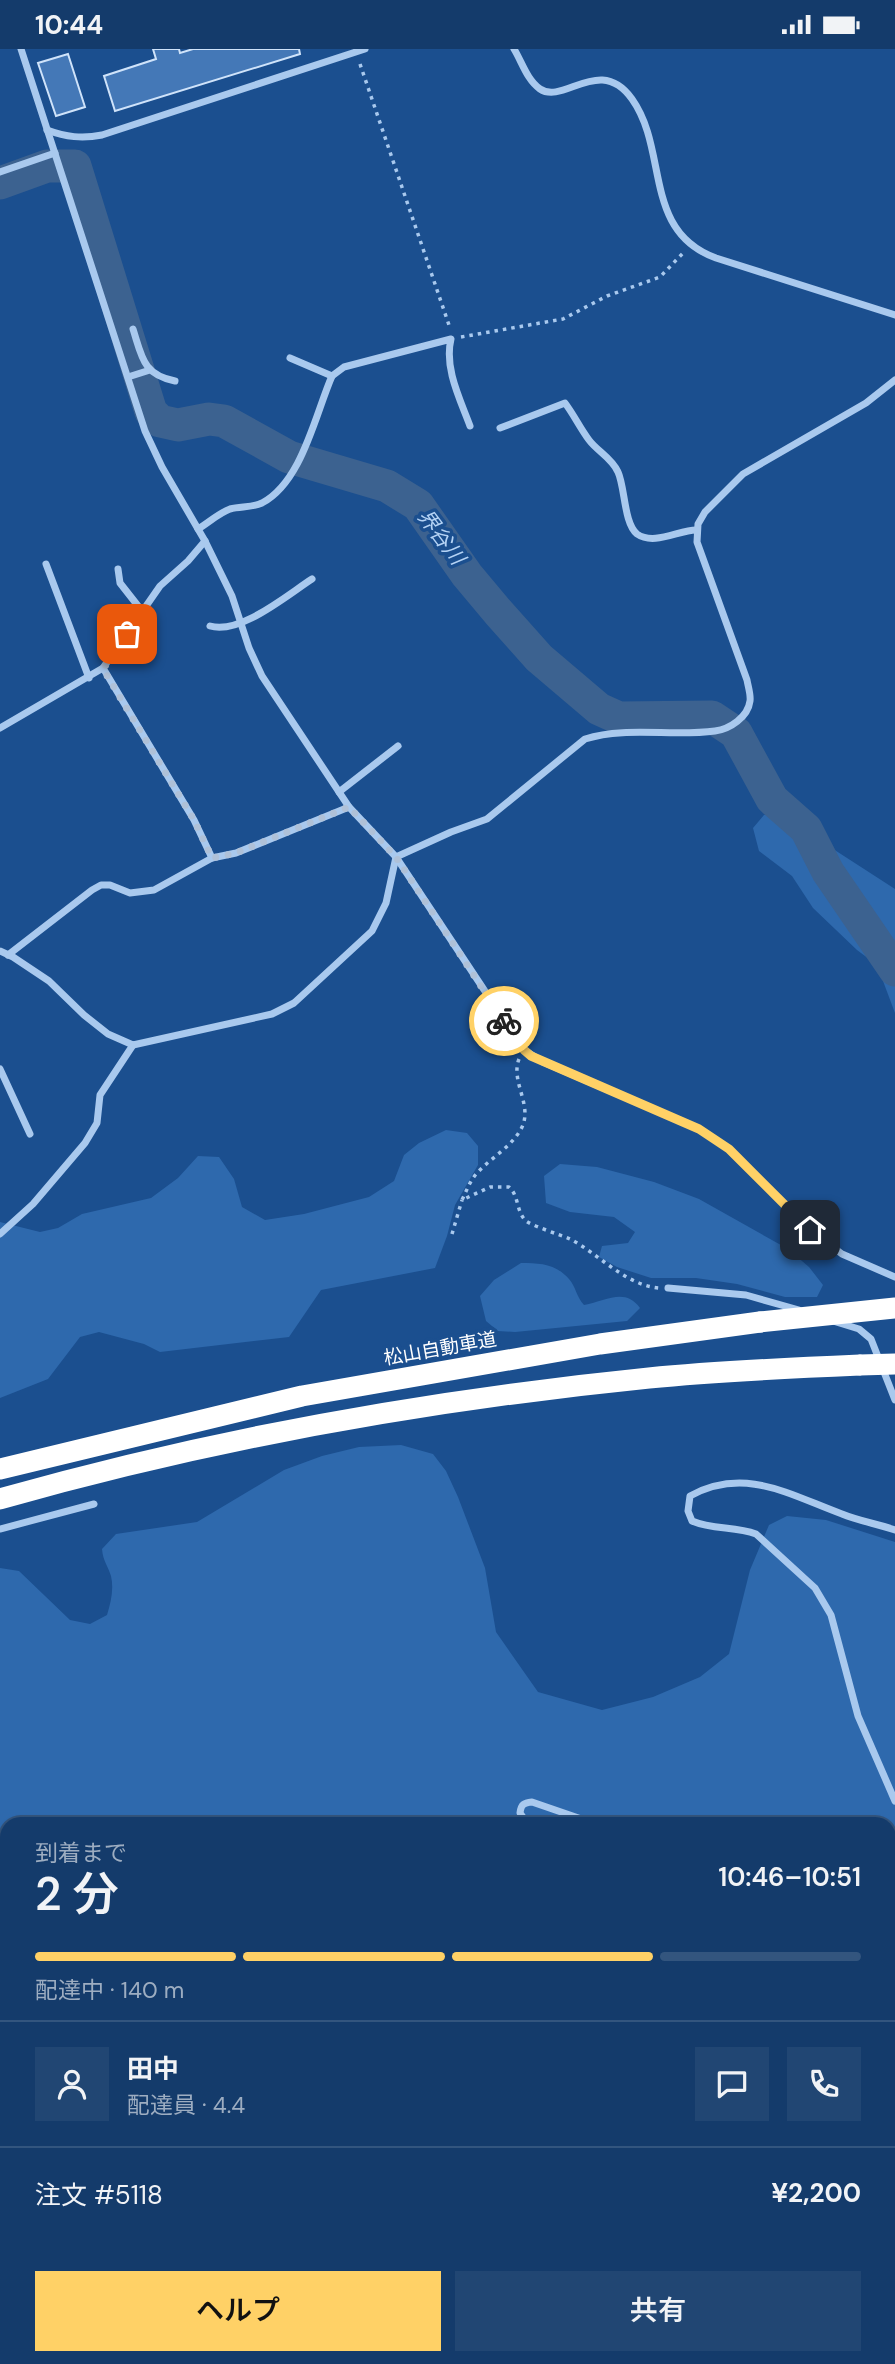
<!DOCTYPE html>
<html lang="ja">
<head>
<meta charset="utf-8">
<style>
  :root { --surface:#143b6b; --page:#214673; --text:#f1f3f6; --muted:#9dadc1; --line:#33557e; --accent:#ffd166 }
  body { margin:0; font-family:"DM Sans","Noto Sans JP",sans-serif; background:var(--page); color:var(--text); height:100vh; display:flex; flex-direction:column; font-size:26px; white-space:nowrap }
  * { box-sizing:border-box; margin:0 }
  p { font-size:23px; color:var(--muted) }
  .icon { flex:none; width:38px; height:38px; fill:none; stroke:currentColor; stroke-width:2; stroke-linecap:round; stroke-linejoin:round }
  .map { position:relative; flex:1; overflow:hidden }
  .side { position:absolute; left:0px; top:1768px; width:896px; height:548px; display:flex; flex-direction:column; background:var(--surface); border-radius:21px 21px 0 0; box-shadow:0 2px 5px #0004,0 0 0 2px var(--line) }
  .side>* { flex:none }
  .pin { position:absolute; display:grid; place-items:center; width:60px; height:60px; color:#fff; margin:-30px; border-radius:14px; box-shadow:0 4px 10px #0006 }
  .courier { position:absolute; display:grid; place-items:center; width:70px; height:70px; margin:-35px; border:5px solid #ffd166; border-radius:50%; background:#fff; color:#222; box-shadow:0 2px 9px #0007 }
  .headline em { font-style:normal; font-weight:600 }
  .headline div { display:flex; flex-direction:column-reverse }
  .headline { display:flex; align-items:center; justify-content:space-between; height:119px; padding:0 35px }
  h1 { font-size:46px; font-weight:600; line-height:52px }
  .bar { display:grid; grid-template-columns:repeat(4,1fr); gap:10px 7px; align-content:center; height:84px; padding:0 35px }
  .bar i { height:9px; border-radius:5px; background:var(--line) }
  .bar .active { background:var(--accent) }
  .bar p { grid-column:span 4 }
  .line { display:flex; align-items:center; gap:18px; padding:0 35px; border-top:2px solid var(--line) }
  .line div { flex:1 }
  .round { display:grid; place-items:center; flex:none; width:74px; height:74px; border-radius:0px; background:var(--page) }
  .button { display:flex; gap:14px; margin-top:auto; padding:14px 35px }
  .button a { flex:1; height:80px; border-radius:0px; background:var(--accent); color:#111; font-size:28px; font-weight:600; line-height:80px; text-align:center }
  .button a+a { background:var(--page); color:var(--text) }
  .status { display:flex; justify-content:space-between; align-items:center; height:49px; padding:0 35px; background:var(--surface); direction:ltr }
  .status svg { height:19px; fill:currentColor }
  .map>svg:first-child { display:block }
  .green { fill:#2e69ad; fill-rule:evenodd }
  .lines { fill:none; stroke-linecap:round; stroke-linejoin:round }
  .river { stroke:#3c6290; stroke-width:33 }
  .building { fill:#4478b7; stroke:#cfe3fa; stroke-width:2 }
  .path { stroke:#a9c9ee; stroke-width:3.5; stroke-dasharray:3.5 5; stroke-linecap:butt }
  .minor { stroke:#a9c9ee; stroke-width:7 }
  .motorway { stroke:#fff; stroke-width:21 }
  .motorway-bridge { stroke:#fff; stroke-width:21 }
  .done { stroke:#afc1d8; stroke-width:7; stroke-dasharray:0 12.6 }
  .route { stroke:#ffd166; stroke-width:9 }
  .labels { text-anchor:middle; stroke-width:7; stroke-linejoin:round; paint-order:stroke }
  .street-label { font-size:19px; fill:#fff; stroke:#1b4f8f }
  .water-label { font-size:21px; font-style:italic; fill:#b5d3f5; stroke:#1b4f8f }
</style>
</head>
<body>
<div class="status"><b>10:44</b><svg viewBox="0 0 49 12"><path d="M0 12V9h3v3zM5 12V6h3v6zM10 12V3h3v9zM15 12V0h3v12zM26 1h20v11H26zM47 4h2v5h-2z"/></svg></div>
<div class="map">
<svg width="895" height="2315" viewBox="0 0 895 2315">
  <rect width="100%" height="100%" fill="#1b4f8f"/>
  <!-- green -->
  <g class="green">
    <path d="M779,765L895,840V964L877,916L857,901L813,859L792,827L759,802L753,779L764,766Z"/>
    <path d="M446,1081L467,1084L478,1097V1116L455,1156L447,1187L435,1219L321,1241L289,1288L160,1303L144,1295L99,1283L80,1288L48,1330L0,1349V1173L40,1183L58,1179L82,1165L151,1149L178,1129L198,1107L219,1108L234,1130L242,1158L265,1171L304,1165L369,1148L394,1132L404,1106L419,1094Z"/>
    <path d="M560,1115L597,1118L654,1133L699,1150L788,1200L809,1218L823,1236L817,1248H785L737,1235L696,1229H651L617,1218L599,1208L602,1197L628,1194L635,1183L614,1168L570,1163L546,1154L544,1127Z"/>
    <path d="M521,1214C540,1214 556,1215 569,1230C576,1238 576,1247 584,1256C606,1252 625,1238 640,1259L627,1272L515,1283L498,1282L486,1272L480,1247L494,1231Z"/>
    <path d="M401,1396L433,1405L446,1422L458,1448L485,1519L496,1583L538,1643L602,1661L653,1648L700,1628L729,1605L750,1521L769,1476L787,1467L826,1471L895,1493V2315H0V1519L19,1522L70,1571L90,1575L107,1566C111,1553 114,1540 111,1527C108,1517 103,1512 102,1500L116,1485L197,1473L284,1421L322,1407L359,1398ZM7,1774H889V2308H7Z"/>
  </g>
  <g class="lines">
    <!-- river -->
    <path class="river" d="M0,134L47,117H75L151,363L160,372L178,376L209,370L224,372L289,408L387,437L418,456L467,526L498,563L539,609L599,660L619,669L712,668L736,684L772,750L806,780L828,823L895,921"/>
  </g>
  <!-- building -->
  <g class="building">
    <path d="M153,0H179L180,4L193,0H299L300,5L115,62L104,27L156,10Z"/>
    <path d="M68,5L85,58L56,67L38,14Z"/>
  </g>
  <g class="lines">
    <!-- path -->
    <g class="path">
      <path d="M360,15L450,279"/>
      <path d="M461,288L563,270L607,247L660,228L684,203"/>
      <path d="M519,1010C510,1033 534,1057 521,1080C511,1098 492,1108 478,1123C470,1131 467,1141 462,1151L490,1138H509C519,1147 516,1161 525,1171C529,1176 561,1186 570,1190C599,1205 625,1236 659,1239"/>
      <path d="M452,1185L462,1151"/>
    </g>
    <!-- minor -->
    <g class="minor">
      <path d="M21,0L145,382L162,418L205,492L232,547L249,599L262,627L349,758L396,808L524,1001L543,1013L699,1080L729,1100L810,1181L842,1205L895,1228"/>
      <path d="M514,0C522,13 527,31 540,40C564,56 600,5 632,50C669,102 642,182 716,209L895,266"/>
      <path d="M47,81C66,88 82,90 102,86L365,0"/>
      <path d="M0,123L55,104"/>
      <path d="M133,280C142,308 143,326 175,332"/>
      <path d="M290,309L332,327"/>
      <path d="M128,328L150,321"/>
      <path d="M500,379L565,354C574,366 580,379 589,391C597,402 612,409 618,423C625,438 624,475 637,485C654,497 679,481 696,481"/>
      <path d="M198,480C208,474 219,464 230,460C241,457 251,459 262,454C302,433 315,366 332,327L344,318L451,290C444,319 460,350 470,377"/>
      <path d="M46,515L89,629"/>
      <path d="M118,520L120,534L142,562"/>
      <path d="M210,577C240,586 287,546 312,530"/>
      <path d="M103,619L194,771L212,809"/>
      <path d="M0,679L103,619L160,537L188,512L205,492"/>
      <path d="M339,743L398,697"/>
      <path d="M0,902L13,908L49,932L84,966L108,985L133,996L272,965L294,954L372,882L386,854L396,808L451,783L487,770L585,690C627,677 672,688 715,682C730,680 748,668 750,652C751,646 748,637 747,631L697,493L698,475L705,463L743,425L866,354L895,331"/>
      <path d="M8,906L92,841L101,836H110L130,844L154,841L212,809L236,804L349,758"/>
      <path d="M0,1020L30,1085"/>
      <path d="M0,1185L33,1155L85,1094L97,1074L100,1046L133,996"/>
      <path d="M668,1239L746,1246L799,1261"/>
      <path d="M833,1272L859,1280L871,1290L895,1351"/>
      <path d="M0,1480L94,1455"/>
      <path d="M895,1481C878,1475 859,1472 842,1465C790,1446 745,1417 690,1447L688,1462L692,1472C713,1481 735,1477 756,1485L815,1539L831,1566L858,1667L895,1752"/>
      <path d="M527,1774L520,1764C521,1755 524,1754 532,1753L593,1774"/>
      <path d="M889,1968L895,1966"/>
      <path d="M470,2315L475,2308"/>
    </g>
    <!-- motorway -->
    <g class="motorway">
      <path d="M0,1420L302,1347L600,1295L760,1273"/>
      <path d="M0,1450C211,1390 430,1351 649,1329C719,1322 789,1319 860,1316"/>
    </g>
    <!-- motorway-bridge -->
    <g class="motorway-bridge">
      <path d="M760,1273L895,1259"/>
      <path d="M860,1316L895,1315"/>
    </g>
  </g>
  <g class="lines">
    <!-- done -->
    <path class="done" d="M127,585L103,620L194,771L212,809L236,804L349,758L396,808L504,972"/>
    <!-- route -->
    <path class="route" d="M504,972L524,1001L531,1007L699,1080L729,1100L810,1181"/>
  </g>
  <g class="labels">
    <!-- street labels -->
    <g class="street-label">
      <text transform="translate(440 1299) rotate(-10)" y="7">松山自動車道</text>
    </g>
    <!-- water labels -->
    <g class="water-label">
      <text transform="translate(441 488) rotate(53)" y="7">界谷川</text>
    </g>
  </g>
</svg>
<div class="pin" style="left:127px;top:585px;background:#ea580c"><svg class="icon" aria-label="bag" viewBox="0 0 24 24"><path d="M5 8h14l-1 12H6zM9 8a3 3 0 0 1 6 0"/></svg></div>
<div class="pin" style="left:810px;top:1181px;background:#1f2937"><svg class="icon" aria-label="home" viewBox="0 0 24 24"><path d="M3 11l9-7 9 7M6 9v11h12V9"/></svg></div>
<div class="courier" style="left:504px;top:972px"><svg class="icon" aria-label="bike" viewBox="0 0 24 24"><circle cx="6" cy="16" r="4"/><circle cx="18" cy="16" r="4"/><path d="M6 16l4-8h5l3 8M10 8l3 8H6M13 5h3"/></svg></div>
<section class="side">
<div class="headline"><div><h1>2 分</h1><p>到着まで</p></div><em>10:46–10:51</em></div>
<div class="bar"><i class="active"></i><i class="active"></i><i class="active"></i><i></i><p>配達中 · 140 m</p></div>
<div class="line" style="height:126px"><a class="round"><svg class="icon" aria-label="person" viewBox="0 0 24 24"><circle cx="12" cy="8" r="4"/><path d="M4 21q1-7 8-7t8 7"/></svg></a><div><b>田中</b><p>配達員 · 4.4</p></div><a class="round"><svg class="icon" aria-label="chat" viewBox="0 0 24 24"><path d="M4 5h16v11H9l-5 4z"/></svg></a><a class="round"><svg class="icon" aria-label="phone" viewBox="0 0 24 24"><path d="M5 4h4l2 5-3 2q2 4 5 5l2-3 5 2v4C11 20 4 13 5 4z"/></svg></a></div>
<div class="line" style="height:91px"><div>注文 #5118</div><b>¥2,200</b></div>
<div class="button"><a>ヘルプ</a><a>共有</a></div>
</section>
</div>
</body>
</html>
